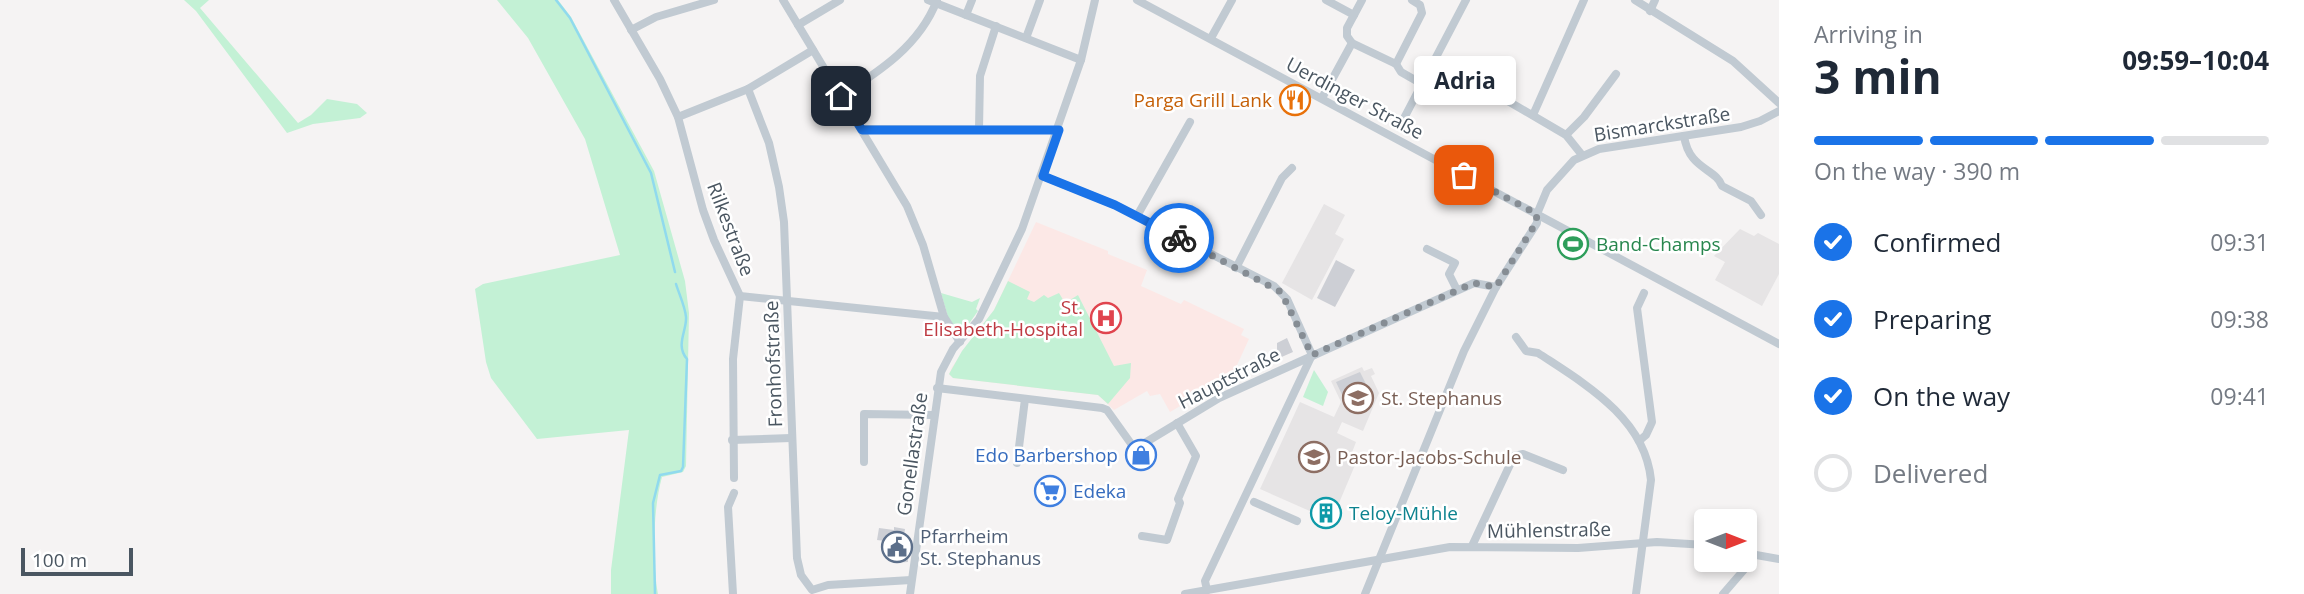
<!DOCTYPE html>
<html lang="en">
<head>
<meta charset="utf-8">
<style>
  :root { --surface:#fff; --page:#f2f2f3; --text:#1f2937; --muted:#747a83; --line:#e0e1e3; --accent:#1a73e8 }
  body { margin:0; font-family:"Open Sans",sans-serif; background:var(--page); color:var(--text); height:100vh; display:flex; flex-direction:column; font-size:26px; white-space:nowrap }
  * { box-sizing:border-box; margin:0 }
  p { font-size:23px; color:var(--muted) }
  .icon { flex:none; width:38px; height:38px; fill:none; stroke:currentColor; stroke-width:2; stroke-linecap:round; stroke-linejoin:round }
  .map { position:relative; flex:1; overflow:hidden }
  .drawer { display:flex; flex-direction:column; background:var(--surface); width:525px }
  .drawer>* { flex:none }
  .needle { width:46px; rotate:90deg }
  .tools { position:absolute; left:1694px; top:509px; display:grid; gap:14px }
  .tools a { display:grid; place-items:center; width:63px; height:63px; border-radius:7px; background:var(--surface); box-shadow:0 4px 10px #0003; font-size:35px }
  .scale { position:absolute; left:21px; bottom:18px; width:112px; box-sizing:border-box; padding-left:7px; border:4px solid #4a5661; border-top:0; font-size:19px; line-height:24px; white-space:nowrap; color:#4a5661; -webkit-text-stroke:5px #fff; paint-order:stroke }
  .pin { position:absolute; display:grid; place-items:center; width:60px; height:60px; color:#fff; margin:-30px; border-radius:14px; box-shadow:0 4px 10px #0006 }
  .courier { position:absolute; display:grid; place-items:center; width:70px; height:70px; margin:-35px; border:5px solid #1a73e8; border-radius:50%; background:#fff; color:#222; box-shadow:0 2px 9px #0007 }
  .bubble { position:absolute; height:49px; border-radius:7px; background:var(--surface); box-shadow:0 4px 10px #0003; font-size:23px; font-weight:700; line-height:49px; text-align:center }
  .head em { font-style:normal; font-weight:700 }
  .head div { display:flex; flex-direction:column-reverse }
  .head { display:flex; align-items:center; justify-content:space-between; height:119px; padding:0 35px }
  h1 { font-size:46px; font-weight:700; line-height:52px }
  .bar { display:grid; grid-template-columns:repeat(4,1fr); gap:10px 7px; align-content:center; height:84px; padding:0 35px }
  .bar i { height:9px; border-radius:5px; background:var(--line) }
  .bar .active { background:var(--accent) }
  .bar p { grid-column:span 4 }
  ol { padding:0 35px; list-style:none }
  li { display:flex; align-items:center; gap:21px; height:77px }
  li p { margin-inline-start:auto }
  li .icon { padding:7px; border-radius:50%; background:var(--accent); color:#fff; stroke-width:4 }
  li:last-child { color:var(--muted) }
  li i { width:38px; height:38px; border:4px solid var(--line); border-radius:50% }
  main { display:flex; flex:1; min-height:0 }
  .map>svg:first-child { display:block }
  .education { fill:#e6e4e5 }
  .medical { fill:#fce8e6 }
  .green { fill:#c3f1d5 }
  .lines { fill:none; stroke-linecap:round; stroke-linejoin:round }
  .stream { stroke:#90daee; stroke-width:2.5 }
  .building { fill:#cdcfd5 }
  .minor { stroke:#c1cad2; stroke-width:8 }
  .done { stroke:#868d94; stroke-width:7; stroke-dasharray:0 12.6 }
  .route { stroke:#1a73e8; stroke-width:9 }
  .labels { text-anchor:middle; stroke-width:5; stroke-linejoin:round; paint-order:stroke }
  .street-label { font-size:19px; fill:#4a5661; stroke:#fff }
  .food-label { font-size:19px; fill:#c56008; stroke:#fff; text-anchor:end }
  .leisure-label { font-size:19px; fill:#27864d; stroke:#fff; text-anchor:start }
  .health-label { font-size:19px; fill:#be3a42; stroke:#fff; text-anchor:end }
  .education-label { font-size:19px; fill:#785e54; stroke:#fff; text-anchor:start }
  .shop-label { font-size:19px; fill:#366cbe; stroke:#fff; text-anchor:end }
  .culture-label { font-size:19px; fill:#0d838f; stroke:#fff; text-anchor:start }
  .service-label { font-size:19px; fill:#4e5e75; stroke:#fff; text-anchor:start }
</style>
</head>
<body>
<main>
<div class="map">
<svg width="1779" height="594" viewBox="0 0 1779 594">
  <rect width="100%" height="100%" fill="#f5f3f3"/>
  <!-- education -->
  <g class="education">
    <path d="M1324,204L1345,215L1335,234L1344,239L1312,300L1282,283Z"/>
    <path d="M1740,229L1754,236L1758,233L1779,244V274L1762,306L1715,280L1725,262L1714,256Z"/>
    <path d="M1362,367L1364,371L1372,368L1375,374L1371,376L1379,393L1363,431L1342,422L1337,433L1356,442L1351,455L1358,458L1339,503L1334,506L1328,503H1316L1312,512L1260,489L1300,402L1334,417L1341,402L1331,381Z"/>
  </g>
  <!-- medical -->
  <path class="medical" d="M1036,222L1108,251V254L1147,270L1141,286L1181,304L1184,300L1244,329L1241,335L1249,339L1232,376L1241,380L1217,393L1211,388L1170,412L1160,394L1150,396L1147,391L1114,410L1098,395L953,378L949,374L952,367L994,310Z"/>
  <!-- green -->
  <g class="green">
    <path d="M184,0H209L200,8L298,123L311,115L327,99L357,104L367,113L360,118L313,124L287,133L196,11Z"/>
    <path d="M497,0H558L571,17L654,171L685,281L689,313L686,466L683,472L662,477C653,509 652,561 658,594H611V570L629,430L537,439L491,378L486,362L475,289L483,284L620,255L585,139L528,38Z"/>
    <path d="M1008,281L1030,292L1027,299L1034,302L1044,295L1048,298L1059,293L1065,303L1078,295L1114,366L1131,363L1130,378L1108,404L1098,395L953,378L949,374L962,351L994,310Z"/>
    <path d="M941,293L972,302L980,298L976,309L978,311L963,332H958L948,317Z"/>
    <path d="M1314,370L1328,392L1323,406L1303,397Z"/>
  </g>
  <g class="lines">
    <!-- stream -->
    <g class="stream">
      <path d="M556,0L570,18L651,173L675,272"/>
      <path d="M655,594L653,503L660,475L681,471L683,467L687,359C675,345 687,331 686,317C685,306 679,294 676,284"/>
    </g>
  </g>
  <!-- building -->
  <g class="building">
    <path d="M1336,260L1355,270L1335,307L1317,298Z"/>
    <path d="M1287,338L1293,352L1277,359L1274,352L1277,351V343Z"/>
    <path d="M1360,372L1369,390L1362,393L1363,396L1345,401L1336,382Z"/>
    <circle cx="1327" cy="513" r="11"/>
    <path d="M894,527L905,529L901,557L908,558V562L894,563L893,552H890L892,542L877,540L879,528L894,530Z"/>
  </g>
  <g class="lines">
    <!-- minor -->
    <g class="minor">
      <path d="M614,0L660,79L678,117L703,210L714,240L740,296L944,317L960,342"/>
      <path d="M783,0L907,206L923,245L944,317"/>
      <path d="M928,0L1081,60"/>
      <path d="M1137,0L1779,344"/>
      <path d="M1326,0L1354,15"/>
      <path d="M1635,0L1733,61L1779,103"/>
      <path d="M1650,11L1655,0"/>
      <path d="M966,15L972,0"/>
      <path d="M798,25L840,0"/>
      <path d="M631,30L656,17L714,0"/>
      <path d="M1026,38L1040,0"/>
      <path d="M1211,38L1232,0"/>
      <path d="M1352,43L1347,36V28L1362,0"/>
      <path d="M1396,64L1422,13L1420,5L1412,0"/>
      <path d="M1493,86L1501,97L1566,135L1582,155"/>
      <path d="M748,89L769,143L779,187L784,222L797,558L801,575L812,590L828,585L911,580"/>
      <path d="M841,96C880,71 920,45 937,0"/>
      <path d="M1322,98L1352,43L1396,64L1401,72L1422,84"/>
      <path d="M1533,115L1584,0"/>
      <path d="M678,117L748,89L813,50"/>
      <path d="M1402,122L1466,0"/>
      <path d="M862,129L1059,130"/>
      <path d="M979,129L980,76L996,26"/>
      <path d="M1566,135L1584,117L1616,74"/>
      <path d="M1684,136C1689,170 1716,168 1722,186L1751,201L1761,215"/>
      <path d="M1043,176L1115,205L1274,286L1287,299L1312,355"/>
      <path d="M1137,216L1190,122"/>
      <path d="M1427,249L1455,263L1449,274L1457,290"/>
      <path d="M1236,268L1282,178L1292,168"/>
      <path d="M1516,337L1526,351L1538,353C1585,384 1645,418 1651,480L1636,594"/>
      <path d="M937,388L1102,408L1107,410L1132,445L1138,447L1219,398L1474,283L1496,287"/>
      <path d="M732,440L791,438"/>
      <path d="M1639,441L1646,435L1652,422L1637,308L1644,293"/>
      <path d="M864,462V414L933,415"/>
      <path d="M1017,463L1025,399"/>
      <path d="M734,478L733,359L740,296"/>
      <path d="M1254,502L1297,521"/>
      <path d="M1142,536L1167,540L1180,503L1178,499L1196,456L1177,423"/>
      <path d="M1472,546L1514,456L1523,454L1563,470"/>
      <path d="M1745,553L1779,559"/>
      <path d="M1207,590L1205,581L1312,355"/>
      <path d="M733,594L728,507L734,493"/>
      <path d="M910,594L941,372L953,349L979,319L1022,229L1081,60L1095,0"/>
      <path d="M1185,594L1450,547L1578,548L1657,542L1706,545"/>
      <path d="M1365,594L1464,351L1496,287L1537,223V214L1547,190L1574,160L1599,149L1741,127L1760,121L1779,111"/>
      <path d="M1723,594L1749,564L1753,554"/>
    </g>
  </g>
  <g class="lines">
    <!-- done -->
    <path class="done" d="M1179,238L1281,292L1312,355L1474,283L1496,287L1536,223L1537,214L1464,175"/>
    <!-- route -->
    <path class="route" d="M841,96L862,130H1059L1043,176L1115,205L1179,238"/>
  </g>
  <!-- icons -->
  <defs>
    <g id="restaurant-ring" transform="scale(1.575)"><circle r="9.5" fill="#fff" stroke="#e8710a" stroke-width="1.5"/><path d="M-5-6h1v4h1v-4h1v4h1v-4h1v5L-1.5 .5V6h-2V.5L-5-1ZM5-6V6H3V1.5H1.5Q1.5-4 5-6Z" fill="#e8710a"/></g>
    <g id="stadium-ring" transform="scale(1.575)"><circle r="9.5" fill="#fff" stroke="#2e9e5b" stroke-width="1.5"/><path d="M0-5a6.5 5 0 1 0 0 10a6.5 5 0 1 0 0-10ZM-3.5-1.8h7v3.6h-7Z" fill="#2e9e5b"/></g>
    <g id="hospital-ring" transform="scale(1.575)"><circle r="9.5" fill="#fff" stroke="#e0444e" stroke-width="1.5"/><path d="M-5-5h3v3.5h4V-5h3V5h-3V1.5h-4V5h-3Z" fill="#e0444e"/></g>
    <g id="school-ring" transform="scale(1.575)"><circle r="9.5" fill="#fff" stroke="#8d6e63" stroke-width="1.5"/><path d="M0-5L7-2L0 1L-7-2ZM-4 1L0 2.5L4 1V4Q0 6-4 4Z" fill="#8d6e63"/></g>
    <g id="shop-ring" transform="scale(1.575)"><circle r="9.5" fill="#fff" stroke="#3f7fe0" stroke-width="1.5"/><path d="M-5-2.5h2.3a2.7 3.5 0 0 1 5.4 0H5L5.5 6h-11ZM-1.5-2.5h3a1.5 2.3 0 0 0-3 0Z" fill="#3f7fe0"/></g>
    <g id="supermarket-ring" transform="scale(1.575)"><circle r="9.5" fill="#fff" stroke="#3f7fe0" stroke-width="1.5"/><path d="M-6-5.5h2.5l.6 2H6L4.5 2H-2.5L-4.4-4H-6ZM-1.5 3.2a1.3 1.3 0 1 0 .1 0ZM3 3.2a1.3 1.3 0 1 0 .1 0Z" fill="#3f7fe0"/></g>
    <g id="building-ring" transform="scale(1.575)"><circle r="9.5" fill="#fff" stroke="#0f9aa8" stroke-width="1.5"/><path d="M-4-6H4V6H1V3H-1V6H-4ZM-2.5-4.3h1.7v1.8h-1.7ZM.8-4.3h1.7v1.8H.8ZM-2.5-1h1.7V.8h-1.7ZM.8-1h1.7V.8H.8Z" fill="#0f9aa8"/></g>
    <g id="civic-ring" transform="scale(1.575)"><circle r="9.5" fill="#fff" stroke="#5c6f8a" stroke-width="1.5"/><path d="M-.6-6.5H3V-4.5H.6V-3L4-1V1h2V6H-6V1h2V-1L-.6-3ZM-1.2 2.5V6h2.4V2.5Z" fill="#5c6f8a"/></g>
  </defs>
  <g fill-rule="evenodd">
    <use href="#restaurant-ring" x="1295" y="100"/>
    <use href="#stadium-ring" x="1573" y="244"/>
    <use href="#hospital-ring" x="1106" y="318"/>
    <use href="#school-ring" x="1358" y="398"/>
    <use href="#shop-ring" x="1141" y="455"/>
    <use href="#school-ring" x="1314" y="457"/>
    <use href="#supermarket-ring" x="1050" y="491"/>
    <use href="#building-ring" x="1326" y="513"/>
    <use href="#civic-ring" x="897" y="547"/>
  </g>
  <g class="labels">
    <!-- street labels -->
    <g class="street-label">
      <text transform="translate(1355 98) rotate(28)" y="7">Uerdinger Straße</text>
      <text transform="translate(1662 124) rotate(-9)" y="7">Bismarckstraße</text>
      <text transform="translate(731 229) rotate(69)" y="7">Rilkestraße</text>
      <text transform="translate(773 364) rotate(-92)" y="7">Fronhofstraße</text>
      <text transform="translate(1229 378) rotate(-27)" y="7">Hauptstraße</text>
      <text transform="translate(912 454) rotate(-82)" y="7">Gonellastraße</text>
      <text transform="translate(1549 530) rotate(-1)" y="7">Mühlenstraße</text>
    </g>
    <!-- food labels -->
    <g class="food-label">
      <text x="1272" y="107">Parga Grill Lank</text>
    </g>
    <!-- leisure labels -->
    <g class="leisure-label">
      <text x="1596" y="251">Band-Champs</text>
    </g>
    <!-- health labels -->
    <g class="health-label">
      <text x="1083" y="314">St.<tspan x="1083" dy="22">Elisabeth-Hospital</tspan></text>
    </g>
    <!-- education labels -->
    <g class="education-label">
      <text x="1381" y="405">St. Stephanus</text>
      <text x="1337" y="464">Pastor-Jacobs-Schule</text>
    </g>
    <!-- shop labels -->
    <g class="shop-label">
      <text x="1118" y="462">Edo Barbershop</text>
      <text x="1073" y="498" text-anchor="start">Edeka</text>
    </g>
    <!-- culture labels -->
    <g class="culture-label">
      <text x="1349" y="520">Teloy-Mühle</text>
    </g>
    <!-- service labels -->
    <g class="service-label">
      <text x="920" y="543">Pfarrheim<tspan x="920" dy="22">St. Stephanus</tspan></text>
    </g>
  </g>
</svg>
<div class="tools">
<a><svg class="needle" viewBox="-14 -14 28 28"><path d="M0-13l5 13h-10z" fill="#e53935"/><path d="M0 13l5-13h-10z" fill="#747a83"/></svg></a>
</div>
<div class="scale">100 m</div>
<div class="pin" style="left:1464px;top:175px;background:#ea580c"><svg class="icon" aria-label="bag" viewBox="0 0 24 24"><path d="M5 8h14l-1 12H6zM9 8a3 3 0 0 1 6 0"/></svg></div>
<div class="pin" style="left:841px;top:96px;background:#1f2937"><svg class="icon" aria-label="home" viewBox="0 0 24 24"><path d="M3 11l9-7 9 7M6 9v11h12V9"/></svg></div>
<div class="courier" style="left:1179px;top:238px"><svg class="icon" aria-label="bike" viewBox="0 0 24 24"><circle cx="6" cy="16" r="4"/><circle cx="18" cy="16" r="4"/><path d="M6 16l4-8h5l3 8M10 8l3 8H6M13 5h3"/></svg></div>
<div class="bubble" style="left:1414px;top:56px;width:102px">Adria</div>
</div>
<section class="drawer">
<div class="head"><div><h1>3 min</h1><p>Arriving in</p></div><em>09:59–10:04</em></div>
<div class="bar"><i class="active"></i><i class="active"></i><i class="active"></i><i></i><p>On the way · 390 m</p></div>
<ol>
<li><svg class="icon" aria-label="check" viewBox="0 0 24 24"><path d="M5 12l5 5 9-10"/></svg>Confirmed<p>09:31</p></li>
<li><svg class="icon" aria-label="check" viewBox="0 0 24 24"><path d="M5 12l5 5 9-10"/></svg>Preparing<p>09:38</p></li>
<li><svg class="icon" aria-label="check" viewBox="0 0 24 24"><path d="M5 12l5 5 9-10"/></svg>On the way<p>09:41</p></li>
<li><i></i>Delivered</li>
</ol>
</section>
</main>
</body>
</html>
